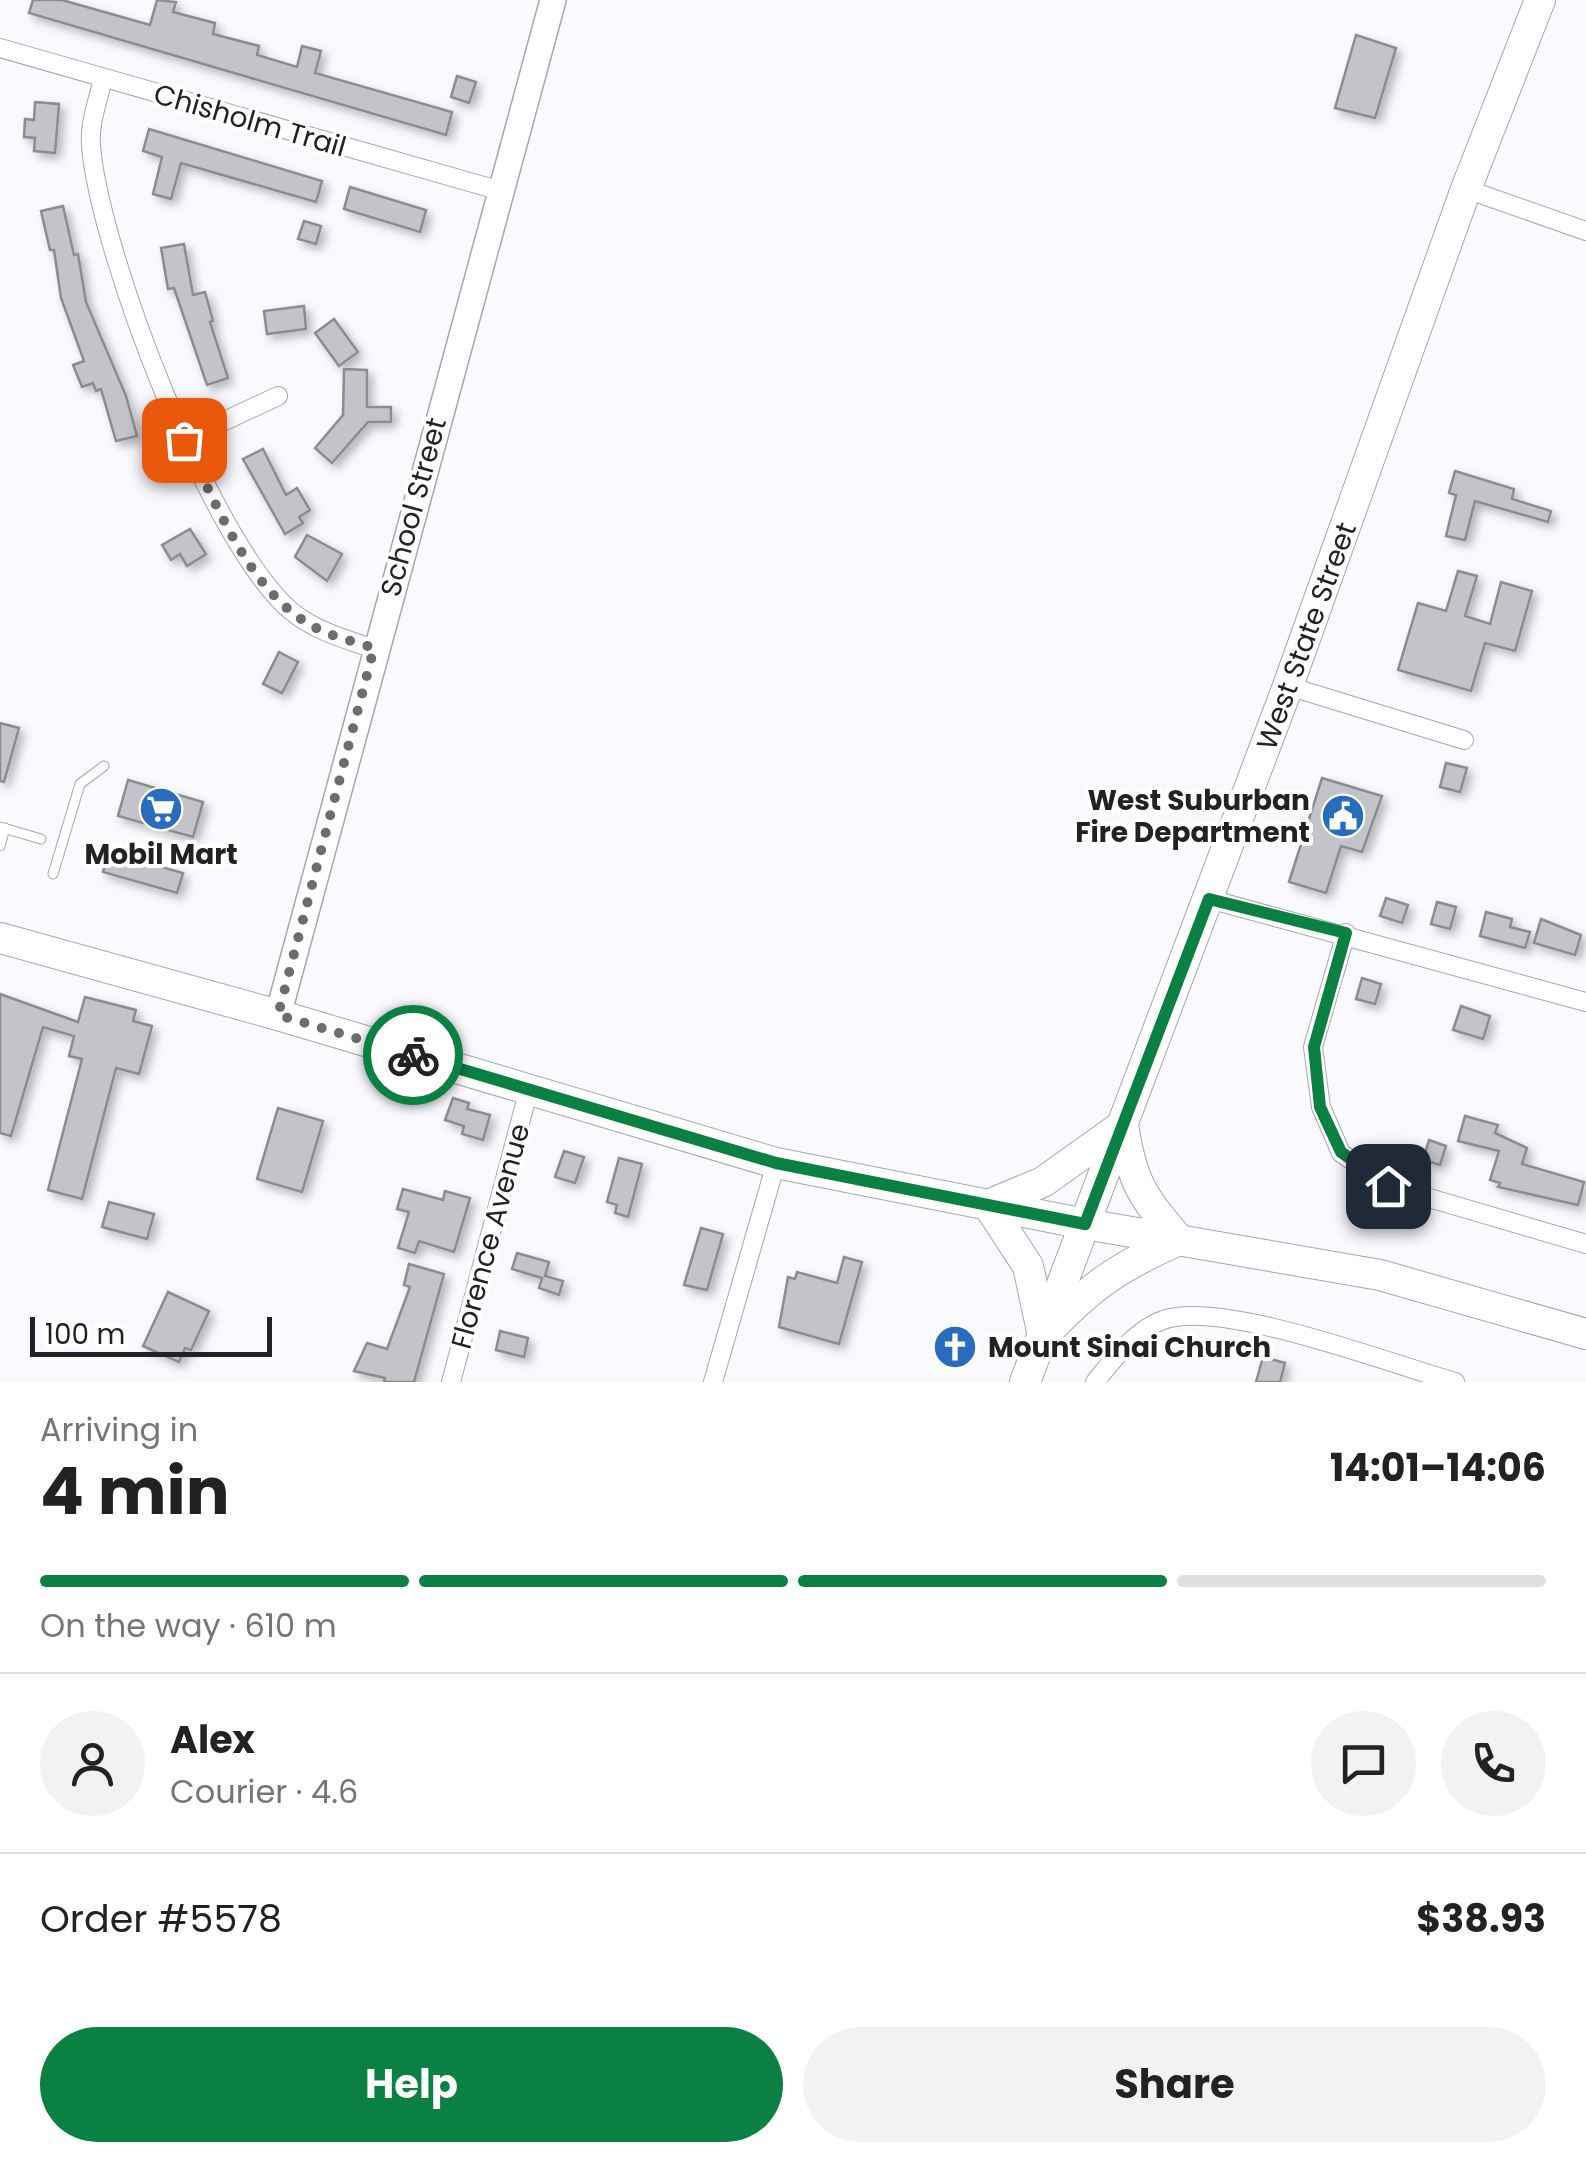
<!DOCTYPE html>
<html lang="en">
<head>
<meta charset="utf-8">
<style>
  :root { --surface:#fff; --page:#f2f2f2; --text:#222; --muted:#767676; --line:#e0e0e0; --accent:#0b8043 }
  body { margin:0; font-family:Poppins,sans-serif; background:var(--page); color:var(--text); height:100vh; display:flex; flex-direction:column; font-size:38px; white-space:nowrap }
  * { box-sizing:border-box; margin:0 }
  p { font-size:32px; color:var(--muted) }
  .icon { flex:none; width:55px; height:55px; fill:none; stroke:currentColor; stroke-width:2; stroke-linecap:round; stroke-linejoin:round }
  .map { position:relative; height:1382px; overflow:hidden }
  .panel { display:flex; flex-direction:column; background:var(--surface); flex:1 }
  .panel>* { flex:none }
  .scale { position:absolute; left:30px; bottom:25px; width:242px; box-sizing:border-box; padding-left:10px; border:5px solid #222224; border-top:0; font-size:28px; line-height:35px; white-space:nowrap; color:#222224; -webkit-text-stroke:8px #fff; paint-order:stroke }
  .pin { position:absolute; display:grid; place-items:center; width:85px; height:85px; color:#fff; margin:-42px; border-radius:20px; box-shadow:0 5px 15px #0006 }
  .courier { position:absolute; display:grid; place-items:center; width:100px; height:100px; margin:-50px; border:8px solid #0b8043; border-radius:50%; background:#fff; color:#222; box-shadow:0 2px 12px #0007 }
  .overview em { font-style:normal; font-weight:700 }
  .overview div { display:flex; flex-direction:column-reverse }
  .overview { display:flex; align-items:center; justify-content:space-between; height:170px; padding:0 40px }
  h1 { font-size:65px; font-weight:700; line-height:75px }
  .bar { display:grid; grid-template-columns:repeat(4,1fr); gap:15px 10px; align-content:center; height:120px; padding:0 40px }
  .bar i { height:12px; border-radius:8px; background:var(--line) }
  .bar .current { background:var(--accent) }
  .bar p { grid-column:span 4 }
  .line { display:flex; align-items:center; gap:25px; padding:0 40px; border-top:2px solid var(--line) }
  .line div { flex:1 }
  .round { display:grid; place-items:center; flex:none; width:105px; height:105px; border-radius:52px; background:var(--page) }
  .primary-button { display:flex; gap:20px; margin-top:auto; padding:20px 40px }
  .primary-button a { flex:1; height:115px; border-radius:60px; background:var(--accent); color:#fff; font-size:40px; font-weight:700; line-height:115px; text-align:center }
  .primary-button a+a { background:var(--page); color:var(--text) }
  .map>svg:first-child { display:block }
  .building { fill:#c3c4c9; stroke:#8b8c91; stroke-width:2.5; filter:url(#shadow) }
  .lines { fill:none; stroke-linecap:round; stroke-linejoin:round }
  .lane-casing { stroke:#a7a7ac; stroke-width:11 }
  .street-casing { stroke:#a7a7ac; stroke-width:20 }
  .secondary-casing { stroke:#a7a7ac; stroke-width:28 }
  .primary-casing { stroke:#a7a7ac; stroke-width:32 }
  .lane { stroke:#fff; stroke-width:9 }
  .street { stroke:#fff; stroke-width:18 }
  .secondary { stroke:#fff; stroke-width:25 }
  .primary { stroke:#fff; stroke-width:30 }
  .done { stroke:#6d6d70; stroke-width:10; stroke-dasharray:0 18 }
  .route { stroke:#0b8043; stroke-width:12 }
  .labels { text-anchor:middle; stroke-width:8; stroke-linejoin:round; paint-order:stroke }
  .street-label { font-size:28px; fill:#222224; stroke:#fff }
  .poi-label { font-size:28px; font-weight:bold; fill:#222224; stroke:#fff; text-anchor:end }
</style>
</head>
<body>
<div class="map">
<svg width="1586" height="1382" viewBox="0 0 1586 1382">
  <defs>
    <filter id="shadow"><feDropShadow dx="5" dy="5" stdDeviation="5" flood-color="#0004"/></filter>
  </defs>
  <rect width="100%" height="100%" fill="#f9f9fe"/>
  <!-- building -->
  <g class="building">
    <path d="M33,0H62L150,25L157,0L176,2L173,12L215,23L213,34L259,46L257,55L297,67L302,46L321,51L315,73L452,112L446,135L29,13Z"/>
    <path d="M1356,35L1396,48L1375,118L1335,108Z"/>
    <path d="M457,76L476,82L469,103L451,97Z"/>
    <path d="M35,102L59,104L55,153L34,151L35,138L24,137L25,119L34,120Z"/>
    <path d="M149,129L322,181L316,202L181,163L171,199L153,194L162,157L143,151Z"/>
    <path d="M350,187L426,210L420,232L344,209Z"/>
    <path d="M63,206L74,255L78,254L86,302L126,396L137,436L116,441L101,389L96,391L93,383L82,387L73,365L84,361L61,298L54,250H50L41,211Z"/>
    <path d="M304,221L321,226L316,244L298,239Z"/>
    <path d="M184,244L193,295L205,292L213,321L210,322L228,378L207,385L174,288L168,289L161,248Z"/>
    <path d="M304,306L306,329L267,334L264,311Z"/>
    <path d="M334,319L358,352L339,366L315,333Z"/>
    <path d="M344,369L367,370V407H391V422H368L332,463L315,448L343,415Z"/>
    <path d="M263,449L286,495L297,488L310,510L299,517L303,523L285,534L243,459Z"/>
    <path d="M1455,471L1514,489L1512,499L1551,511L1548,522L1475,501L1465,540L1446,536L1456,495L1449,493Z"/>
    <path d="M190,529L206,554L187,566L180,554L171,560L162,545Z"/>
    <path d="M307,535L342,554L327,581L295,557Z"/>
    <path d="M1458,571L1477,576L1465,616L1490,624L1501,582L1532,591L1515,651L1485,643L1471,691L1398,670L1418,603L1446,611Z"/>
    <path d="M279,652L298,662L282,693L263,684Z"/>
    <path d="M0,723L19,728L4,782L0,781Z"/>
    <path d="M1446,763L1467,768L1460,792L1440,787Z"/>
    <path d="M1322,778L1382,796L1362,852L1341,846L1326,893L1289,882Z"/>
    <path d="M128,780L203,802L193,837L118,816Z"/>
    <path d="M109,852L183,873L177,893L103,872Z"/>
    <path d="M1386,898L1408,905L1402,923L1380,916Z"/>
    <path d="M1437,902L1456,907L1450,929L1431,924Z"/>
    <path d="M1486,912L1512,919L1510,927L1530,932L1525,948L1480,936Z"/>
    <path d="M1541,919L1581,935L1575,955L1534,943Z"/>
    <path d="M1362,978L1381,984L1375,1004L1356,999Z"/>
    <path d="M0,994L78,1022L85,997L136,1010L133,1021L152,1026L139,1074L116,1068L82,1199L48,1190L82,1059L69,1056L74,1036L43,1027L11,1136L0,1133Z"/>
    <path d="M1461,1006L1490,1016L1483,1039L1453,1030Z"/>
    <path d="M453,1098L469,1103L467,1109L490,1115L483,1140L462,1134L464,1126L445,1120Z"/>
    <path d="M278,1108L323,1121L302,1192L257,1179Z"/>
    <path d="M1465,1116L1498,1125L1495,1133L1527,1148L1522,1164L1584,1182L1578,1205L1498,1187L1500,1183L1490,1180L1499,1151L1458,1141Z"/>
    <path d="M1429,1140L1446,1146L1440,1165L1423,1160Z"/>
    <path d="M564,1151L584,1157L575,1183L555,1177Z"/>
    <path d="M619,1158L642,1164L628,1217L615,1213L617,1205L607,1202Z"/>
    <path d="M403,1189L443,1200L445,1191L470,1198L454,1252L419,1241L415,1253L398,1248L409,1212L397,1209Z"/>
    <path d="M109,1202L154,1214L147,1239L102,1227Z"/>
    <path d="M701,1228L723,1234L707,1290L684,1285Z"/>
    <path d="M517,1253L549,1262L545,1276L563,1281L559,1295L539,1288L542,1278L512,1269Z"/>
    <path d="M844,1257L862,1262L839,1344L779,1327L788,1277L795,1279L797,1272L837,1283Z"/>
    <path d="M409,1264L444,1274L414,1382H384L385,1378L354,1371L367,1343L387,1349L410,1287L404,1285Z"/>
    <path d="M168,1292L209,1311L191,1350L185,1348L179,1362L143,1346Z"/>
    <path d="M500,1331L528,1338L524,1357L496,1350Z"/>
    <path d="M1263,1357L1285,1363L1280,1382H1256Z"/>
  </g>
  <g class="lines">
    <!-- lane casing -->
    <g class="lane-casing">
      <g id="lane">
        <path d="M0,827L41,839"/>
        <path d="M0,846L5,828"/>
        <path d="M53,874L80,784L104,766"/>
      </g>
    </g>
    <!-- street casing -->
    <g class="street-casing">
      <g id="street">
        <path d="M0,48L501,191"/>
        <path d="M103,79C98,100 89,124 91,146C100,253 211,543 291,611C315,631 345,639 374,649"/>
        <path d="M1466,189L1586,231"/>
        <path d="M184,440L278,396"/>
        <path d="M1288,686L1464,740"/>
        <path d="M1209,899L1586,1002"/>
        <path d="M1346,933L1313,1047L1321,1107L1341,1153L1388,1186L1586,1244"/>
        <path d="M451,1382L529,1089"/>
        <path d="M713,1382L776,1163"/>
        <path d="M1095,1382C1112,1361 1136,1329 1163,1320C1221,1299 1391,1364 1455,1382"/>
      </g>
    </g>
    <!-- secondary casing -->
    <g class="secondary-casing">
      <path id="secondary" d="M278,1015L553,0"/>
    </g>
    <!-- primary casing -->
    <g class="primary-casing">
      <g id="primary">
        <path d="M0,938L278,1015L776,1163L1085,1224L1380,1275L1586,1334"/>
        <path d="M1123,1125C1132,1183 1142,1196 1179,1240C1116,1268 1091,1286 1043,1336L1028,1266L988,1205L1043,1182Z"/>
        <path d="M1025,1382L1288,686L1466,189L1540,0"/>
      </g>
    </g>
    <!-- lane -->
    <use href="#lane" class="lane"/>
    <!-- street -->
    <use href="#street" class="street"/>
    <!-- secondary -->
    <use href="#secondary" class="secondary"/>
    <!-- primary -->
    <use href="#primary" class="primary"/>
  </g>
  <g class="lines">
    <!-- done -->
    <path class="done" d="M184,440C216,501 247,588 309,624C328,636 353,641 374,648L278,1015L413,1055"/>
    <!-- route -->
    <path class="route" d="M413,1055L776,1163L1085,1224L1209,899L1346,933L1314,1047L1320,1107L1341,1152L1388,1186"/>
  </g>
  <!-- icons -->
  <defs>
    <g id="supermarket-disc" transform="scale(2.25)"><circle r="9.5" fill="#286cbd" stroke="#fff"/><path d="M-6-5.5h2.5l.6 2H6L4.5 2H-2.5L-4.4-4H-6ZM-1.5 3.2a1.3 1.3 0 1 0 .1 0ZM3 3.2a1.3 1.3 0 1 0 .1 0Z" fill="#fff"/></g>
    <g id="civic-disc" transform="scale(2.25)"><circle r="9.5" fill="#286cbd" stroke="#fff"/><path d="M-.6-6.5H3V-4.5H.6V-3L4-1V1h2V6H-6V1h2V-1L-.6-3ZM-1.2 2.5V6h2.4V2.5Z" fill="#fff"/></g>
    <g id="church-disc" transform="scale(2.25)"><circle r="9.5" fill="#286cbd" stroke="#fff"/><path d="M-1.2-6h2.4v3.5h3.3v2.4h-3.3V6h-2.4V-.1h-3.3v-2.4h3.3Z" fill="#fff"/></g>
  </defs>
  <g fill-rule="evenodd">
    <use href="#supermarket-disc" x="161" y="809"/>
    <use href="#civic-disc" x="1343" y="816"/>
    <use href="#church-disc" x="955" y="1347"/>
  </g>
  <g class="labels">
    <!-- street labels -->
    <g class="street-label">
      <text transform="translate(250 120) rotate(16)" y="10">Chisholm Trail</text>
      <text transform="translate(413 507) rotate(-75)" y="10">School Street</text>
      <text transform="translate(1306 636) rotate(-70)" y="10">West State Street</text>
      <text transform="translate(490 1236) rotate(-75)" y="10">Florence Avenue</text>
    </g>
    <!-- poi labels -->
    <g class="poi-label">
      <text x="1310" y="810">West Suburban<tspan x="1310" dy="32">Fire Department</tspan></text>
      <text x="161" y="864" text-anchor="middle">Mobil Mart</text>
      <text x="988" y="1357" text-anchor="start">Mount Sinai Church</text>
    </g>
  </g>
</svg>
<div class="scale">100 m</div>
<div class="pin" style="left:184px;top:440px;background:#ea580c"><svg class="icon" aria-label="bag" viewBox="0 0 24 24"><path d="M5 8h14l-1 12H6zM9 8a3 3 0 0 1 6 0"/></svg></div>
<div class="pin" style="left:1388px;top:1186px;background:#1f2937"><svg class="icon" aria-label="home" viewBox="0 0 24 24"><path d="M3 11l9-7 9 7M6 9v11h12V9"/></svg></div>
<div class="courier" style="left:413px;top:1055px"><svg class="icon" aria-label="bike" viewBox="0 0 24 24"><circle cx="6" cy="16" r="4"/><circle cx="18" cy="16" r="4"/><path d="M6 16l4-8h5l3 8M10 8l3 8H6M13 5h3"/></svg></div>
</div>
<section class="panel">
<div class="overview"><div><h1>4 min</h1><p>Arriving in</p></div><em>14:01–14:06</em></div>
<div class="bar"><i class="current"></i><i class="current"></i><i class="current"></i><i></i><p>On the way · 610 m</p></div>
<div class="line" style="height:180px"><a class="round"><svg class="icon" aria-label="person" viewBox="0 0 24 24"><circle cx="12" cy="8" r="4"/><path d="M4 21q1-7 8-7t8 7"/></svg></a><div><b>Alex</b><p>Courier · 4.6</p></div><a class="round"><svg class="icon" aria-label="chat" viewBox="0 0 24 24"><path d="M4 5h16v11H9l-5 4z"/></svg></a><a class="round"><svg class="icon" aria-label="phone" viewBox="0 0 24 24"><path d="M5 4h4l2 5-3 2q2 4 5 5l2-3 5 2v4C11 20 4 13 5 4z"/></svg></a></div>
<div class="line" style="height:130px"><div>Order #5578</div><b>$38.93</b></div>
<div class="primary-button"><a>Help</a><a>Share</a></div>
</section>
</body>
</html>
